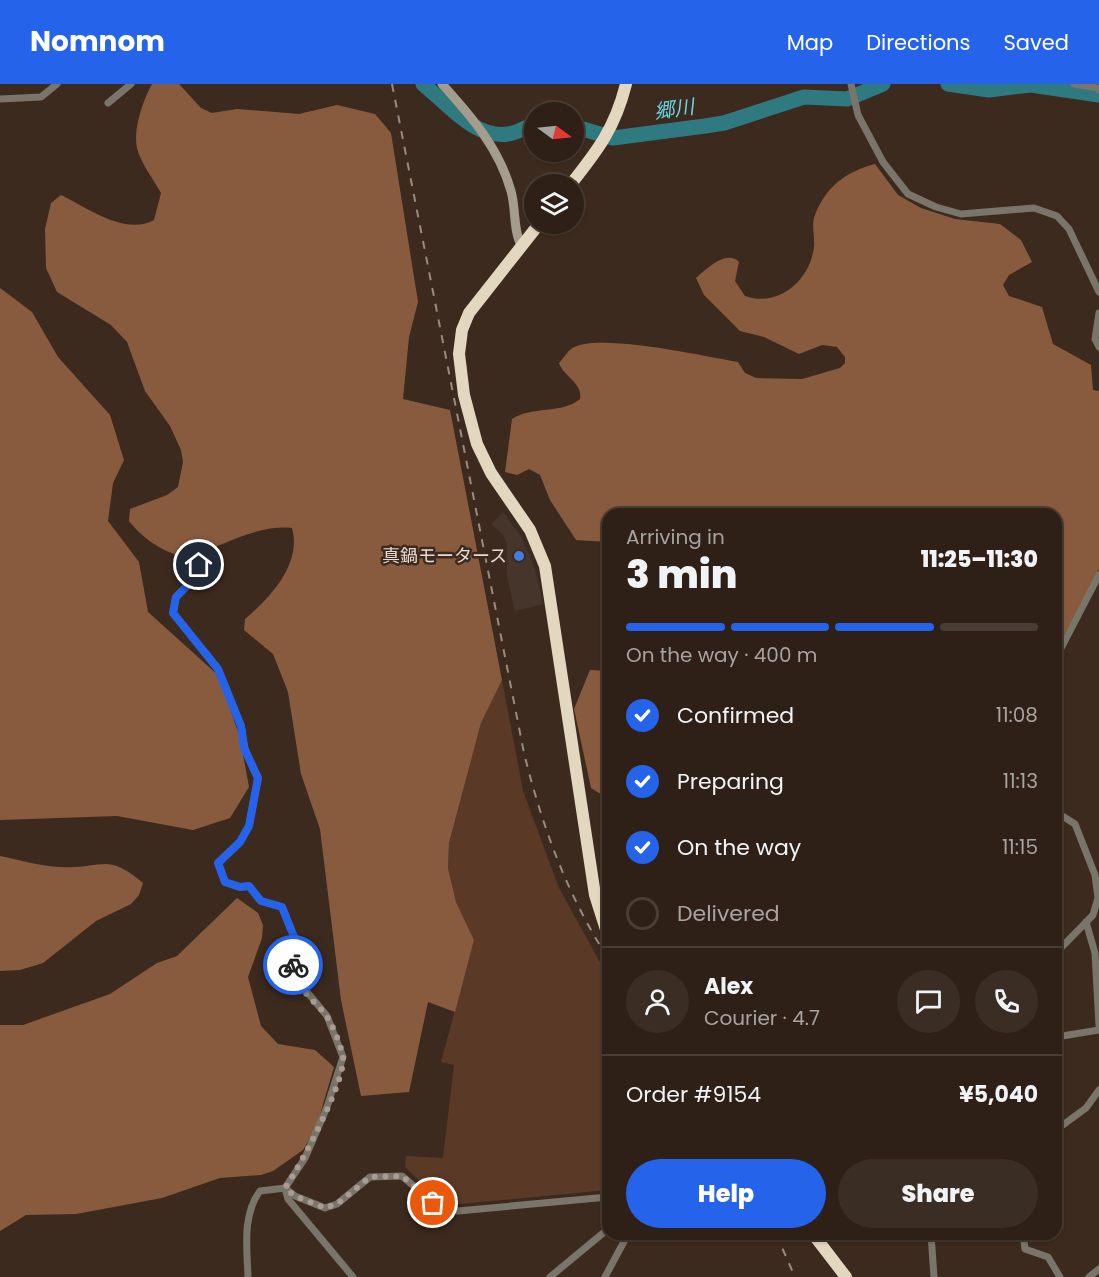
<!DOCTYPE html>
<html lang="en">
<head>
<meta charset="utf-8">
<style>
  :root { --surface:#2e2016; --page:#3a2d23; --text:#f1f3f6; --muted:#a7a3a1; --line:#493e35; --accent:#2563eb }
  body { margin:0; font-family:Poppins,"Noto Sans JP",sans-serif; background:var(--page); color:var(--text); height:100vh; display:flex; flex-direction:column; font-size:22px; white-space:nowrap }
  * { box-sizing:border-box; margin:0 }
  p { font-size:20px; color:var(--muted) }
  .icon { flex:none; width:33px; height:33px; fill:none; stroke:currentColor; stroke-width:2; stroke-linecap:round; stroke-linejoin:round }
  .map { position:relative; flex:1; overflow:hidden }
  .drawer { position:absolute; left:602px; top:424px; width:460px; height:732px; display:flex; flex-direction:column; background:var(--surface); border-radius:18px; box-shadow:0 2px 4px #0004,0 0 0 2px var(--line) }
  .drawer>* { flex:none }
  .needle { width:39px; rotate:105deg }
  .buttons { position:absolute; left:524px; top:18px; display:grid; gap:12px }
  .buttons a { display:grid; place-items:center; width:60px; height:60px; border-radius:50%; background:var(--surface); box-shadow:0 2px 4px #0004,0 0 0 2px var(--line); font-size:30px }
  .pin { position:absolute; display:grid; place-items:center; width:51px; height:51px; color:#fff; margin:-26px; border:3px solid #fff; border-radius:50%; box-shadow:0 2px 6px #0007 }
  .courier { position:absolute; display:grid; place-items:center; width:60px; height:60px; margin:-30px; border:4px solid #2563eb; border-radius:50%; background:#fff; color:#222; box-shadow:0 2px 8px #0007 }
  .summary em { font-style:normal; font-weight:800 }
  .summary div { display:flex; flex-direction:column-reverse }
  .summary { display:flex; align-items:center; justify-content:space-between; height:102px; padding:0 24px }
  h1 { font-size:39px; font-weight:800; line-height:45px }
  .bar { display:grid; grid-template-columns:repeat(4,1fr); gap:9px 6px; align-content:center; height:72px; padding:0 24px }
  .bar i { height:8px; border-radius:4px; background:var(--line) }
  .bar .selected { background:var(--accent) }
  .bar p { grid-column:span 4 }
  .line { display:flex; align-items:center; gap:15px; padding:0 24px; border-top:2px solid var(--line) }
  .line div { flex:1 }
  .round { display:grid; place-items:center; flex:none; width:63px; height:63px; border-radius:32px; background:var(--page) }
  ol { padding:0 24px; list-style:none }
  li { display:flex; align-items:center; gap:18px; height:66px }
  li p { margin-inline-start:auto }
  li .icon { padding:6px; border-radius:50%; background:var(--accent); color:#fff; stroke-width:4 }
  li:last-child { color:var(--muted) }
  li i { width:33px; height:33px; border:3px solid var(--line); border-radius:50% }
  .cta { display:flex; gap:12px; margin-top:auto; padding:12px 24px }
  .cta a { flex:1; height:69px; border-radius:36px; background:var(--accent); color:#fff; font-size:24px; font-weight:800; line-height:69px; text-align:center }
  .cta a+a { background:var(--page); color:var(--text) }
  header { display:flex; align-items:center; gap:36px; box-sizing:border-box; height:84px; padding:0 30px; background:var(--accent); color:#fff }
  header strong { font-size:28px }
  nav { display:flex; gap:33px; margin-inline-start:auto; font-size:21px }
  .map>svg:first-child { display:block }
  .commercial { fill:#46352a }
  .green { fill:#5a3a27 }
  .forest { fill:#895b3e }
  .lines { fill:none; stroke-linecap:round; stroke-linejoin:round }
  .river { stroke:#2f7a81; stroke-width:15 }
  .street { stroke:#7a756b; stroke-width:7 }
  .secondary { stroke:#a49d8d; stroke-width:9 }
  .highway { stroke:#e3d7bf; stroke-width:12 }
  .rail { stroke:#9a8a81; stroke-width:2; stroke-dasharray:8 8; stroke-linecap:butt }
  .done { stroke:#ab9c93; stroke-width:6; stroke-dasharray:0 10.8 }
  .route { stroke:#2563eb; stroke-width:8 }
  .shop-dot { fill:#3f7fe0; stroke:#3d2a1e; stroke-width:2 }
  .labels { text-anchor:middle; stroke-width:5; stroke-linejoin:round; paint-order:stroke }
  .poi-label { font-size:18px; fill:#e6d9d2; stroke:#3d2a1e; text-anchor:end }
  .water-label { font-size:20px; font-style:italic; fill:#66d7e2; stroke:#3d2a1e }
</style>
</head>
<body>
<header>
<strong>Nomnom</strong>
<nav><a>Map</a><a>Directions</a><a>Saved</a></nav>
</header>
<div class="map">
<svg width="1099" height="1193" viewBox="0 0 1099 1193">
  <rect width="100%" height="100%" fill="#3d2a1e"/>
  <!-- commercial -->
  <path class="commercial" d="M503,428L522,454L535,485L543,520L515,527L507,493V460L503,451L491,440Z"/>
  <!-- green -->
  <path class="green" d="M502,596L523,707L559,804L607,891V1106L450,1121L439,1116L405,1083L406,1072L443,1074L454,981L441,978L474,856L456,818L448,784L449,759L481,639Z"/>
  <!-- forest -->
  <g class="forest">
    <path d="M152,0H179L201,24L212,29L237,25L299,30L337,21L375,30L391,49L418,218L409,253L403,315L450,326L502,596L481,639L449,759L448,784L456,818L474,856L455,928L428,918L409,1008L361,1012L341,916L320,745L301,690L288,608L273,570L244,546L245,535C270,514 302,480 292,444C266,441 239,453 215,463C209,466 200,471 193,472C170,475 142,454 129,437L130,425L167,411L178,403L183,378L181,366L170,342L145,307L127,258L111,241L57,208L46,184L45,145L51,119L61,111C88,124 125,152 154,136L161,109C154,96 140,78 137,64C133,46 143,16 152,0Z"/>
    <path d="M875,80L898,111L921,124L955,135L1000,140L1021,156L1032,178L1009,191L1003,201L1009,212L1042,223L1053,260L1091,281L1093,306L1099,307V485L1056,566V430H608L607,458L576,456L550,416L540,391L529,385L517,391L505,388L512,335C532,322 562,330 580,315C583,299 564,293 559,279C563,275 567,268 571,265C594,247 708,273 738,278L745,289L756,294L802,295L840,284L845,279V273L837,263L822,261L799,270L764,253L740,247L704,211L696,194C706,185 727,165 739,178L735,197L745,212C779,224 810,196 814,163C815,153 811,140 815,131C827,101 846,88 875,80Z"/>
    <path d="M0,204L32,228L58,273L110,331L124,376L113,399L108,437L139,478L148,528L219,592L240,654L249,703L230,734L193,746L117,732L0,736Z"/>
    <path d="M590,586L607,587V714L591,704L574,625Z"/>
    <path d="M0,772C20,776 40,782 60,783C102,786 105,767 143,799L139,811L131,820L96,837L43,879L20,886L0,887Z"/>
    <path d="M237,814L258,829L263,841L262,854L248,893L261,942L278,960L315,966L334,983L316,1044L303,1066L273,1087L261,1091L220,1094L162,1114L76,1130L26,1131L0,1147V941H23L110,910L157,879L177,872Z"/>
  </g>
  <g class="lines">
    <!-- river -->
    <g class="river">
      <path d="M423,0C447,19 474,55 508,50C517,49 526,43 534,40"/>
      <path d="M948,0L989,6L1031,1L1099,11"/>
      <path d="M573,42L613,54L705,42L724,39L804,13L847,15L883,0"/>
    </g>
    <!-- street -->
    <g class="street">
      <path d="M851,0L858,31L883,78L908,110L936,123L961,130L1034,124L1057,132L1069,145L1099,208"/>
      <path d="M1074,0L1098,4L1099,6"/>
      <path d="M0,15L41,13L57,0"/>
      <path d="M108,19L131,0"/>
      <path d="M1099,229L1095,255L1099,263"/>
      <path d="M199,481L189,500L176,513L173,529L218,585L241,642L245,665L258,694L249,742L240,758L218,779L225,798L240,803L249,802L261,817L282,823L296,858L293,891L327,932L343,973L327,1023L305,1074L285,1104L288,1115L353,1193"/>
      <path d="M1056,574L1099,491"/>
      <path d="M1056,728L1075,740L1095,791L1098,814L1093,831L1056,869"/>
      <path d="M1086,838L1095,869L1099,941"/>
      <path d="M1056,953L1099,946"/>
      <path d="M1056,1046L1086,1024L1099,1006"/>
      <path d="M931,1150L934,1193"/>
      <path d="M1023,1150L1025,1165L1048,1173L1060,1193"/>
      <path d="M248,1193C247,1164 242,1131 260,1107L285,1104L295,1112L325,1124L337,1120L370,1093L402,1092L442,1126L458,1127L608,1113"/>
      <path d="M550,1193L608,1145"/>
      <path d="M605,1193L628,1150"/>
      <path d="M1089,1193L1099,1185"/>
    </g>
    <!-- secondary -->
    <path class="secondary" d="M442,0C471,32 499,64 511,107C516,124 513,146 521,161"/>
    <!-- highway -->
    <g class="highway">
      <path d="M571,100C598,66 615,44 626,0"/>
      <path d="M539,140L469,229L462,246L459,270L464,311L477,360L491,389L530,446L545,482L595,811L608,852"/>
      <path d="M813,1150L846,1193"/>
    </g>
    <!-- rail -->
    <g class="rail">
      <path d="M392,0L524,669C542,742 567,811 608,874"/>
      <path d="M776,1150L795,1193"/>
    </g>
  </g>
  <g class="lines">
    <!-- done -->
    <path class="done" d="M293,881C293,902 313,915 325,930C332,939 341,961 343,973C346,997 300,1082 285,1104L295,1112L325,1124L337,1120L370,1093L402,1092L433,1119"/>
    <!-- route -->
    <path class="route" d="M199,481L189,500L176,513L173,529L218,585L241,642L244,664L258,694L249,742L240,758L218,779L225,798L240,803L249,802L261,817L282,823L296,858L293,881"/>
  </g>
  <!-- markers -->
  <circle class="shop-dot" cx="519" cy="472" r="6"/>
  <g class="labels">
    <!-- poi labels -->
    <g class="poi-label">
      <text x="507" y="478">真鍋モータース</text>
    </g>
    <!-- water labels -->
    <g class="water-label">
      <text transform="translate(674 25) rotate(-8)" y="7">郷川</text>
    </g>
  </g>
</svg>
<div class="buttons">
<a><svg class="needle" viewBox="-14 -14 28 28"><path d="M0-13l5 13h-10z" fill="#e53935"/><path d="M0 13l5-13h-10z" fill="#a7a3a1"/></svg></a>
<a><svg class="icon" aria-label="layers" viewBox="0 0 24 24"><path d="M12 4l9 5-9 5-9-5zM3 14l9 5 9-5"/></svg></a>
</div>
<div class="pin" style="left:433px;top:1119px;background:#ea580c"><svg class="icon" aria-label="bag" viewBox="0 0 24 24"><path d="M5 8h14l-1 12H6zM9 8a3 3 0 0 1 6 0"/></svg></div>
<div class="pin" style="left:199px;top:481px;background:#1f2937"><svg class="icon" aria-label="home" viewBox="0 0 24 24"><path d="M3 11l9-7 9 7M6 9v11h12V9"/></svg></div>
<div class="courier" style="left:293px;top:881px"><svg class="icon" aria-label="bike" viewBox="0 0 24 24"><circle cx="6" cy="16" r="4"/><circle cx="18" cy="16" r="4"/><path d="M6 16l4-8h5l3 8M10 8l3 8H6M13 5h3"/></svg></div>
<section class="drawer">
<div class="summary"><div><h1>3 min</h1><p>Arriving in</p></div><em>11:25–11:30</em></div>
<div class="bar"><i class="selected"></i><i class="selected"></i><i class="selected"></i><i></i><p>On the way · 400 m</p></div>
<ol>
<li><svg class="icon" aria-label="check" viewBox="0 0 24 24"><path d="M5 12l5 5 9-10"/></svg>Confirmed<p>11:08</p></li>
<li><svg class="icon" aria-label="check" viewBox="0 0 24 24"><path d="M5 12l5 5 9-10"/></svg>Preparing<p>11:13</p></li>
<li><svg class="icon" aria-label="check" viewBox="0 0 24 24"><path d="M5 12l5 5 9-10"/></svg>On the way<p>11:15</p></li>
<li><i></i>Delivered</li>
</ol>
<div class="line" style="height:108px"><a class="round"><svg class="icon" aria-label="person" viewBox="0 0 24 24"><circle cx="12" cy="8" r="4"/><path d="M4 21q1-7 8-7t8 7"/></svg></a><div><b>Alex</b><p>Courier · 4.7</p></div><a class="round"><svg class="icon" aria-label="chat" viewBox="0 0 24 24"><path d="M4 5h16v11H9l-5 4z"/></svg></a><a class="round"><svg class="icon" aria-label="phone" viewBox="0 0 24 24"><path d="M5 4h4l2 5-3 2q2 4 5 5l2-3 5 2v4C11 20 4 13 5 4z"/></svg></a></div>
<div class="line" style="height:78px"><div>Order #9154</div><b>¥5,040</b></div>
<div class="cta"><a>Help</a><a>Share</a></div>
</section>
</div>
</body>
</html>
